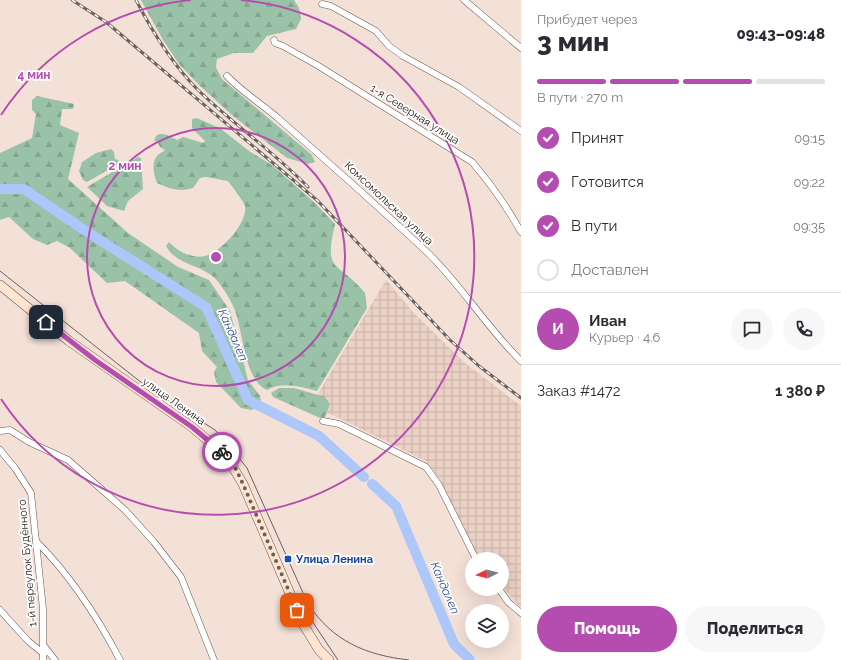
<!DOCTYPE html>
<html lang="ru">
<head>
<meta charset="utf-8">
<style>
  :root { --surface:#fff; --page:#f7f7f7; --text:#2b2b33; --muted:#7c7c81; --line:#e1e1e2; --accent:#b54db1 }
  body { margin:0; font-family:Raleway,sans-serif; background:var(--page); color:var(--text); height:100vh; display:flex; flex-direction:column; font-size:15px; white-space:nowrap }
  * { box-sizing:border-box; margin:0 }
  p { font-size:13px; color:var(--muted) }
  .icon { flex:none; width:22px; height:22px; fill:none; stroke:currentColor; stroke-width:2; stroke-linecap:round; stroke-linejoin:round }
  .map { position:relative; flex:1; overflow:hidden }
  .details { display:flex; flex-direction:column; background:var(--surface); width:320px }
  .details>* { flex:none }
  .needle { width:26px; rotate:264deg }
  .tools { position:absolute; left:465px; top:552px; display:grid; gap:8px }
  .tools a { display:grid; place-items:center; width:44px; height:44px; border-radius:50%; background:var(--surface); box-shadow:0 4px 16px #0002; font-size:20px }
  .pin { position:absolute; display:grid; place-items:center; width:34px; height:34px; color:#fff; margin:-17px; border-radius:8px; box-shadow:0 2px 6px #0006 }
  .courier { position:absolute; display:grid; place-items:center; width:40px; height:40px; margin:-20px; border:3px solid #b54db1; border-radius:50%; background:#fff; color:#222; box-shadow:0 1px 5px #0007 }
  .summary em { font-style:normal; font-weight:800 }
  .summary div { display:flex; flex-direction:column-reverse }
  .summary { display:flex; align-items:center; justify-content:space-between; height:68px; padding:0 16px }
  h1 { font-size:26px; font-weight:800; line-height:30px }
  .bar { display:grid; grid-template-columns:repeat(4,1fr); gap:6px 4px; align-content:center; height:48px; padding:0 16px }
  .bar i { height:5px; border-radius:3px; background:var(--line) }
  .bar .selected { background:var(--accent) }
  .bar p { grid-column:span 4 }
  .line { display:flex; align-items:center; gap:10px; padding:0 16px; border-top:1px solid var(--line) }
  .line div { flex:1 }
  .round { display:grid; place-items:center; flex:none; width:42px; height:42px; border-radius:21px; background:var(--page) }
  ol { padding:0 16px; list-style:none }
  li { display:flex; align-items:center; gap:12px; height:44px }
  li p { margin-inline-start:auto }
  li .icon { padding:4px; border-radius:50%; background:var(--accent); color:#fff; stroke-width:4 }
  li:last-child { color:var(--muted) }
  li i { width:22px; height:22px; border:2px solid var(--line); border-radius:50% }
  .primary-button { display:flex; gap:8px; margin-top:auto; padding:8px 16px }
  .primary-button a { flex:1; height:46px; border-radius:24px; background:var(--accent); color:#fff; font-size:16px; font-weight:800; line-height:46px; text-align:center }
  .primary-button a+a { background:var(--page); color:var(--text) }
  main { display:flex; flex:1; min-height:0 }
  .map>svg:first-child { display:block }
  .industrial { fill:url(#industrial-grid) }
  .forest { fill:url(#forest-firs) }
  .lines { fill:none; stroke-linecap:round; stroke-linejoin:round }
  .river { stroke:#adc7fa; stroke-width:10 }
  .street-casing { stroke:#695952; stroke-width:7 }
  .secondary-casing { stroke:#695952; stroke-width:10 }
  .street { stroke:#fff; stroke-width:6 }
  .secondary { stroke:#fee4d1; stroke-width:9 }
  .tram { stroke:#6c615b; stroke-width:1 }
  .rail-casing { stroke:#6c615b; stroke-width:3 }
  .rail { stroke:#fff; stroke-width:1.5; stroke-dasharray:4.5; stroke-linecap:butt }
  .done { stroke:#6a5f5a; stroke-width:4; stroke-dasharray:0 7.2 }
  .route { stroke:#b54db1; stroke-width:5 }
  .ring { fill:none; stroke:#b54db1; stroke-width:2 }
  .transit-dot { fill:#1a4fb4; stroke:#fff; stroke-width:1.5 }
  .labels { text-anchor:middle; stroke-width:3.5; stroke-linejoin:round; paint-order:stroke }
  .street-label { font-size:11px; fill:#211a17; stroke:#fff }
  .transit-label { font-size:11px; font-weight:bold; fill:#164399; stroke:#fff; text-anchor:start }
  .water-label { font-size:12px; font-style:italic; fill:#304d8a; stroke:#fff }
  .centre { fill:#b54db1; stroke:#fff; stroke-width:2 }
  .ring-label { font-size:12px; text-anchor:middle; font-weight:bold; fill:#b54db1; stroke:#fff; stroke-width:3.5; stroke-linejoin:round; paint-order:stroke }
</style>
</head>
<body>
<main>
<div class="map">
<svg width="521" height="660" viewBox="0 0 521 660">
  <defs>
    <pattern id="industrial-grid" width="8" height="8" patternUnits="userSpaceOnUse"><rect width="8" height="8" fill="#ebd0c5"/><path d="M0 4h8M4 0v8" fill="none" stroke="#c9b2a8"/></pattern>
    <pattern id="forest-firs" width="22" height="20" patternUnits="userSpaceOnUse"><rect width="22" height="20" fill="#9ac2a8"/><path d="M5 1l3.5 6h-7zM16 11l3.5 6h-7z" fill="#84a690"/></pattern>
  </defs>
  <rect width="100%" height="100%" fill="#f3e0d7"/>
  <!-- industrial -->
  <path class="industrial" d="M386,280L414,313L465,363L521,406V608L502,587V559H479L467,538L440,479L426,461L335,416L310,407Z"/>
  <!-- forest -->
  <g class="forest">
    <path d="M141,0H294L299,8L301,19L296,29L267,36L253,53H234L217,59L216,67L222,79L312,155L315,162L308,164L287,158L233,116L199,85L179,64L163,40Z"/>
    <path d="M37,96L74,104L73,109H62L60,125L79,133L68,179L128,233L178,267L209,280L230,311L248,380L260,396L261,402L252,410L241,408L216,382L214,372L217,367L202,351L199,333L125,281L107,283L70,248L57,241L47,245L33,239L9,217L0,220V153L32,138L36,114L32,110V100Z"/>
    <path d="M197,118L221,129L249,151L272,165L315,203L335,224C323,275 338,260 365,293L367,308L317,391C301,387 283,381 267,390C244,381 243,328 234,308C231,300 218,279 211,275C196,264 176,264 166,246L169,242C177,251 192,259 205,256C221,252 248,223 245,206C244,202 232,186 228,181L206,177L200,178L193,188C179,192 170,189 157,183C154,175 151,163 157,156C158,154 163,152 165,150L160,147L157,141H154C157,128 170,136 177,140L183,137L203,143L205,141L192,128V119Z"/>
    <path d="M111,149L114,152L115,159L119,160L117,165L87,182L83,180L79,171L82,162L96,153Z"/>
    <path d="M138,157L141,158L143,189L128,201L124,211L107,206L87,187Z"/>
    <path d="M279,388H294L325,397L330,404L325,417L320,418L273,397L271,393Z"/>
  </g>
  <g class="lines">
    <!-- river -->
    <g class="river">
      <path d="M0,189H24L84,230L206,307L248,400L319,436L364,477"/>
      <path d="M372,484L396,506L454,644L470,660"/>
    </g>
    <!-- street casing -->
    <g class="street-casing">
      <g id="street">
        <path d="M464,0L521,48"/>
        <path d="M322,4L331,6L376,31L389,46L403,56L459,87L521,131"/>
        <path d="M274,40L275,43L283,46L317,65L472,162C491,184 507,207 521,232"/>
        <path d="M227,76C242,92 262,104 279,119C329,163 379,207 428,253C462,286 487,328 521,361"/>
        <path d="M323,421L339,424L426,467L439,485L476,559"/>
        <path d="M0,431L10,430L29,442L68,460L125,510L154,542L181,577L214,660"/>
        <path d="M0,450L15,468L31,493L43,609V660"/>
        <path d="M36,541C71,576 97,616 120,660"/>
        <path d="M499,589L508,602L521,613"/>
        <path d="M0,610L28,641L44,654"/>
        <path d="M44,646L55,660"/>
      </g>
    </g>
    <!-- secondary casing -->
    <g class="secondary-casing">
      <path id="secondary" d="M0,285L69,341L192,427L226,456L243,484L303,624L319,650L329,660"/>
    </g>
    <!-- street -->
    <use href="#street" class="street"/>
    <!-- secondary -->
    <use href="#secondary" class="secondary"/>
    <!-- tram -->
    <g class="tram">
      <path d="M0,271L147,387L215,430L231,448L247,468L308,604C333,641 365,655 409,660"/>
      <path d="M308,611L314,624L338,660"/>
    </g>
    <!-- rail casing -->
    <g class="rail-casing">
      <g id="rail">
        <path d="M72,0L106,22L318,201L450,340L479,366L521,398"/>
        <path d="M136,0C153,33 172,64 198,90C233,124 274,152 308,187"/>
      </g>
    </g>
    <!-- rail -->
    <use href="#rail" class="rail"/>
  </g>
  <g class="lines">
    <!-- done -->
    <path class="done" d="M222,452L236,469L243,484L297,610"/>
    <!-- route -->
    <path class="route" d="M46,322L95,360L192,427L222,452"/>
  </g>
  <!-- distance rings -->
  <g class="ring">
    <circle cx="216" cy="257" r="129"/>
    <path d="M1 115A258 258 0 0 1 191 0M241 0A258 258 0 1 1 1 399"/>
  </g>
  <!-- markers -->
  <rect class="transit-dot" x="284" y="555" width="8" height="8" rx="2"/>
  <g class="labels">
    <!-- street labels -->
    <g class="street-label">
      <text transform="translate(415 114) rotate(32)" y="4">1-я Северная улица</text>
      <text transform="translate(389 203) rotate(43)" y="4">Комсомольская улица</text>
      <text transform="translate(174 401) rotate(35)" y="4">улица Ленина</text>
      <text transform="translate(27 563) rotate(-95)" y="4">1-й переулок Будённого</text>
    </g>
    <!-- transit labels -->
    <g class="transit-label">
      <text x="296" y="563">Улица Ленина</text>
    </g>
    <!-- water labels -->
    <g class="water-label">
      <text transform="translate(233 335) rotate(66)" y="4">Кандалеп</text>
      <text transform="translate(445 588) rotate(67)" y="4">Кандалеп</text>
    </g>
  </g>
  <circle cx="216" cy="257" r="6" class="centre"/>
  <g class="ring-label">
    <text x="34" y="79">4 мин</text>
    <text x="125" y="170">2 мин</text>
  </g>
</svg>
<div class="tools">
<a><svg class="needle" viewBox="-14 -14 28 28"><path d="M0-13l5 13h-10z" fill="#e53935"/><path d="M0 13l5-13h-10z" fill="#7c7c81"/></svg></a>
<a><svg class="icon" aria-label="layers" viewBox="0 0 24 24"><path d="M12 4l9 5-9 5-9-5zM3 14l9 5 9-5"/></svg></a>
</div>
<div class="pin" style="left:297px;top:610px;background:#ea580c"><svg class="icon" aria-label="bag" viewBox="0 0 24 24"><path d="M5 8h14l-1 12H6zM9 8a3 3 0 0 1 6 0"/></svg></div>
<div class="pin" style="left:46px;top:322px;background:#1f2937"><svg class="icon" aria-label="home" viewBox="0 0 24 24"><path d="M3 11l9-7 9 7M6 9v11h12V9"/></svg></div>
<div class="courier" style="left:222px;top:452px"><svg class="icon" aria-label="bike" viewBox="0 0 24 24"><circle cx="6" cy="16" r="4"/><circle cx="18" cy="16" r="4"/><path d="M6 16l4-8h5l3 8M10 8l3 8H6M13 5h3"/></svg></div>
</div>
<section class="details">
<div class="summary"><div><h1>3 мин</h1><p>Прибудет через</p></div><em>09:43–09:48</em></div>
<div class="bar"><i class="selected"></i><i class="selected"></i><i class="selected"></i><i></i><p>В пути · 270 m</p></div>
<ol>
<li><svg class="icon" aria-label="check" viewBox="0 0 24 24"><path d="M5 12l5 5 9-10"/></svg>Принят<p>09:15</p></li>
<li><svg class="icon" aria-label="check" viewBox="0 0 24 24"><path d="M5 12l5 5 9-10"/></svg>Готовится<p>09:22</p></li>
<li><svg class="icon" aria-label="check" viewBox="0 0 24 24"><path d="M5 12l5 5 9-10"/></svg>В пути<p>09:35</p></li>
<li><i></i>Доставлен</li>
</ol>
<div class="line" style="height:72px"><b class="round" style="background:var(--accent);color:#fff">И</b><div><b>Иван</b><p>Курьер · 4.6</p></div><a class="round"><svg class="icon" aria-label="chat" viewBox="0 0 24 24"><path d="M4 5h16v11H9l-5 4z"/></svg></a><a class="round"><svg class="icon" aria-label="phone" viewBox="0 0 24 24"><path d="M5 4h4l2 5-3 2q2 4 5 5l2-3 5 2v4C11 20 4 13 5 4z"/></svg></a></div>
<div class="line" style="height:52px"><div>Заказ #1472</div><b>1 380 ₽</b></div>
<div class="primary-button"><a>Помощь</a><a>Поделиться</a></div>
</section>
</main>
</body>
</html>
